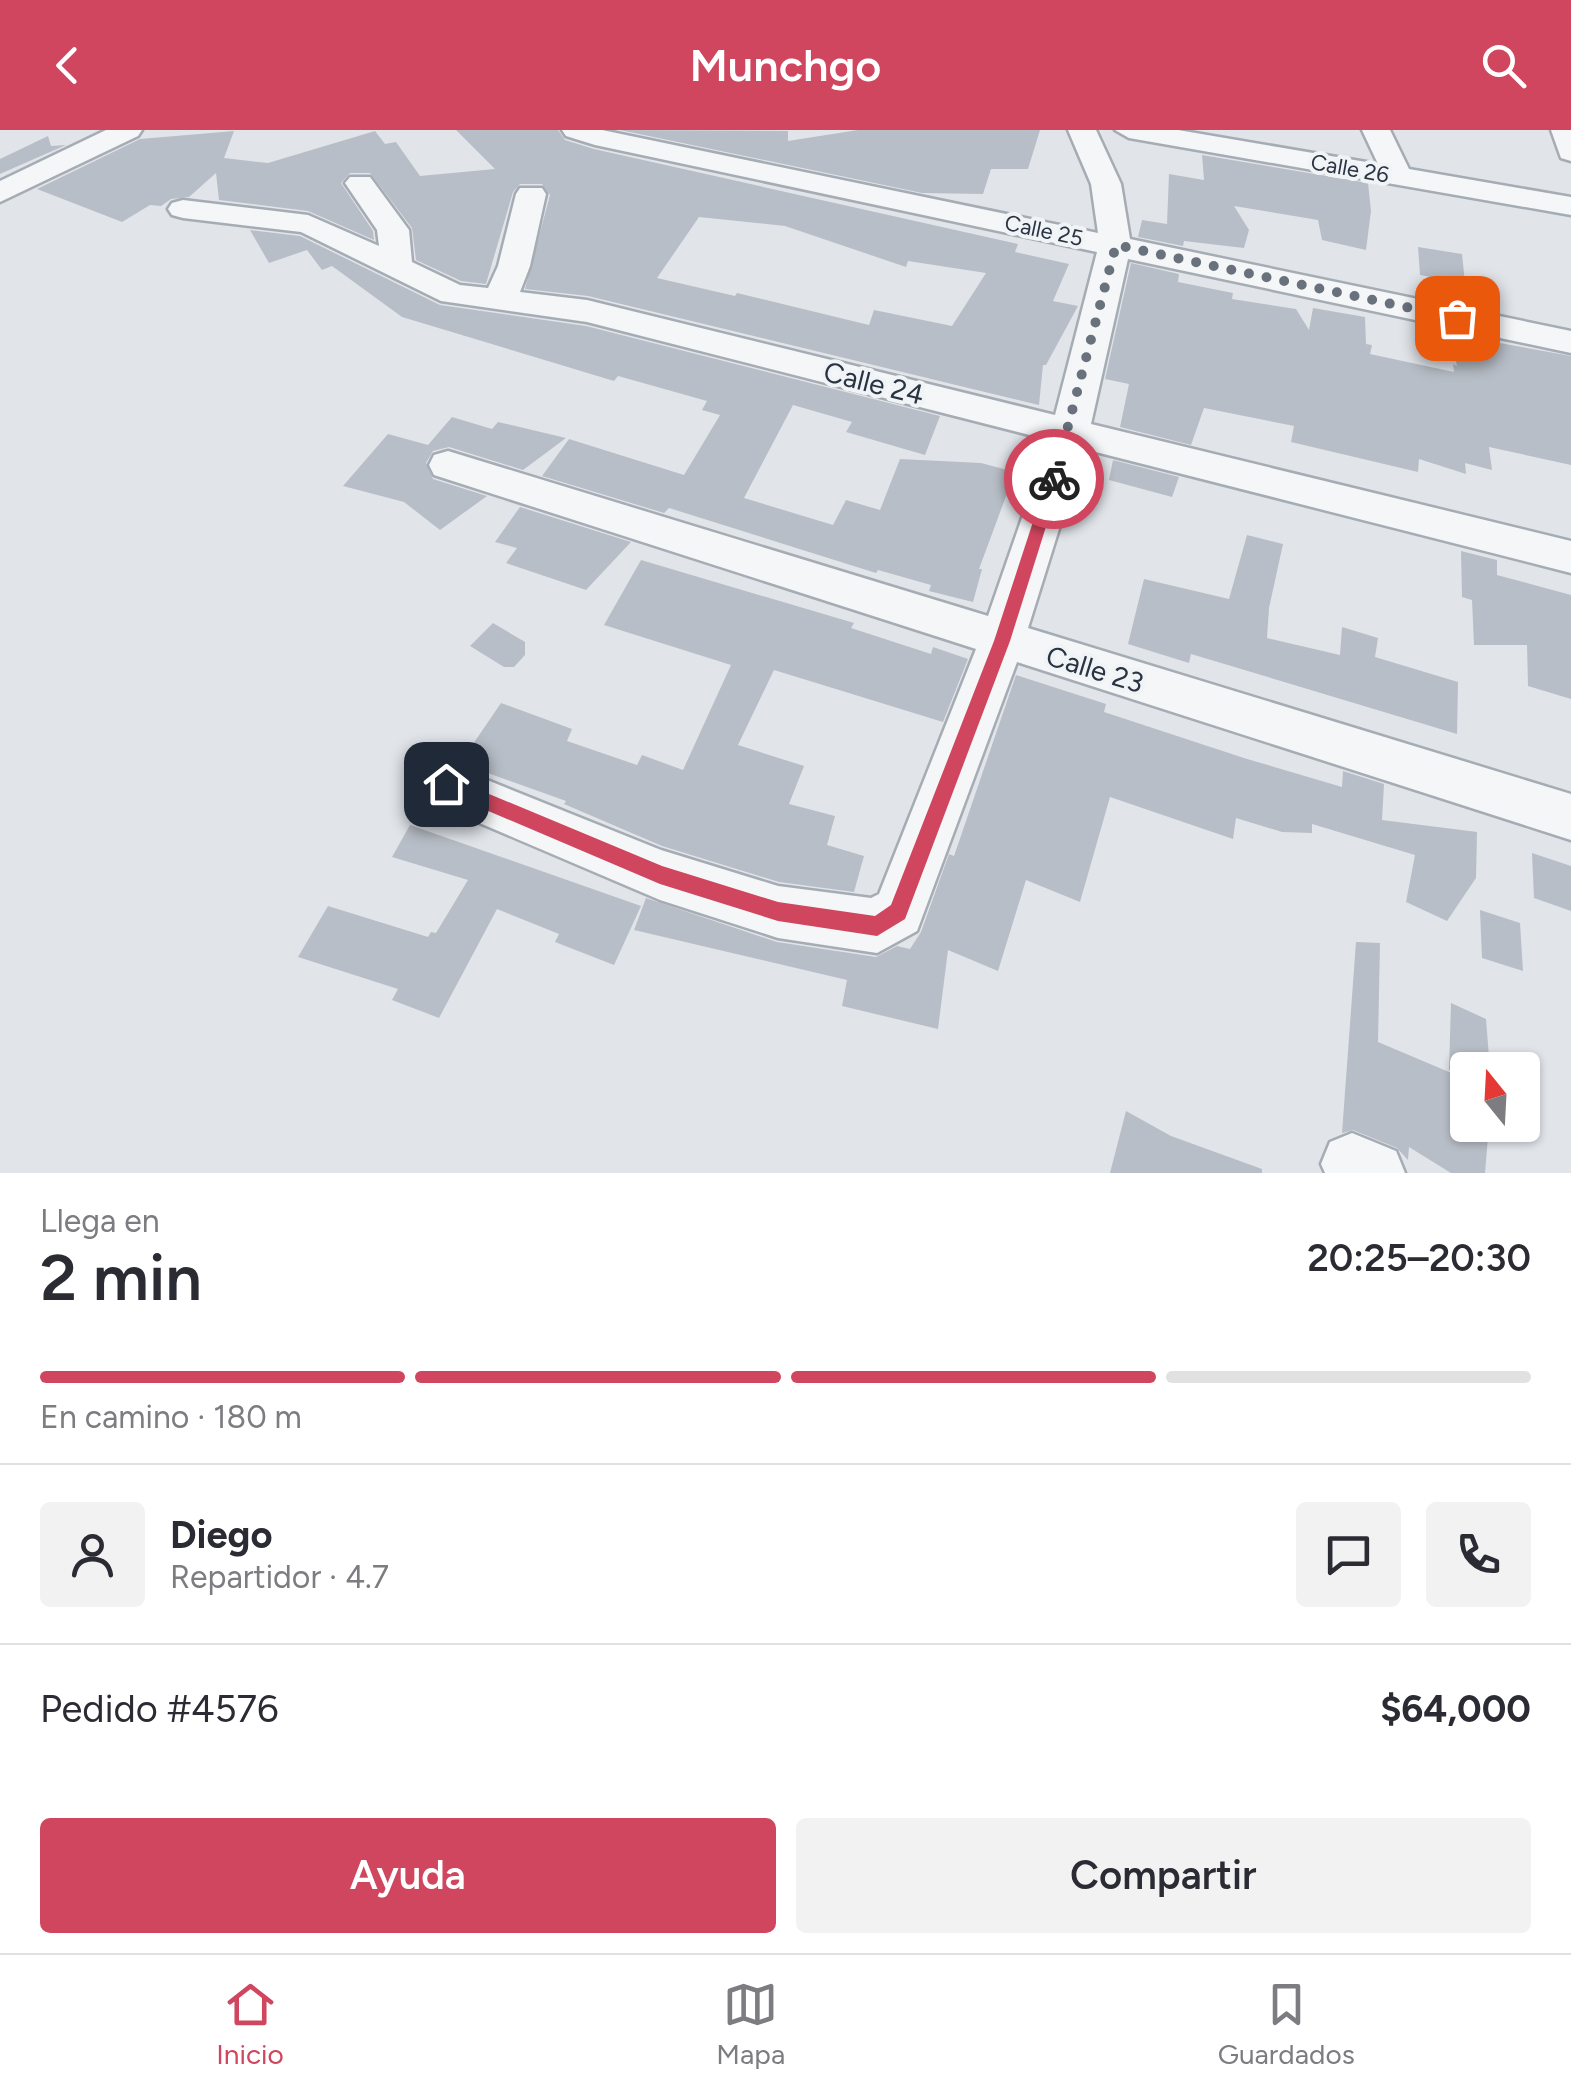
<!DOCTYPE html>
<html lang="es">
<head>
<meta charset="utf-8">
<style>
  :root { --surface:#fff; --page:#f2f2f3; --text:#2b2b33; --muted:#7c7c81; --line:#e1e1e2; --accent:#cf465e }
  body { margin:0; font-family:Figtree,sans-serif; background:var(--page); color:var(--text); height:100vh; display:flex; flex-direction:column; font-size:38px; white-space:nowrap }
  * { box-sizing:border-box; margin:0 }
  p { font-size:32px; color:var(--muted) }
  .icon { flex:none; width:55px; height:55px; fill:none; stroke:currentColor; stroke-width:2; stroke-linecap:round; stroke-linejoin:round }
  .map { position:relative; height:1043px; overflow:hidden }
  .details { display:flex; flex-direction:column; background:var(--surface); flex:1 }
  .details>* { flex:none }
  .needle { width:65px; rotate:342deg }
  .fabs { position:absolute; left:1450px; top:922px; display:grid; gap:20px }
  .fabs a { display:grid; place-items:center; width:90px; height:90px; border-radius:10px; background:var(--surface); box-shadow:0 2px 8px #0004; font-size:50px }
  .pin { position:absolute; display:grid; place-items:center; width:85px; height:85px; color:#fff; margin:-42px; border-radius:20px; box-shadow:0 5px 15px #0006 }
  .courier { position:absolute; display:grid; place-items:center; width:100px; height:100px; margin:-50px; border:8px solid #cf465e; border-radius:50%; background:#fff; color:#222; box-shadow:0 2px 12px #0007 }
  .headline em { font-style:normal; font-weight:600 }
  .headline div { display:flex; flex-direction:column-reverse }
  .headline { display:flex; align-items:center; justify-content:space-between; height:170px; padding:0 40px }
  h1 { font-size:65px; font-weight:600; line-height:75px }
  .bar { display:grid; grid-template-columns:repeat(4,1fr); gap:15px 10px; align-content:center; height:120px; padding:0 40px }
  .bar i { height:12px; border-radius:8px; background:var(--line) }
  .bar .active { background:var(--accent) }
  .bar p { grid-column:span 4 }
  .line { display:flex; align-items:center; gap:25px; padding:0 40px; border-top:2px solid var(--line) }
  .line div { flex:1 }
  .round { display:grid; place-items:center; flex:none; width:105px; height:105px; border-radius:10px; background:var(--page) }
  .button { display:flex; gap:20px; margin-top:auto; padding:20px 40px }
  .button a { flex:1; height:115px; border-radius:10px; background:var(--accent); color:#fff; font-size:40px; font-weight:600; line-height:115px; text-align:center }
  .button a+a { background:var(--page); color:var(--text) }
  header { display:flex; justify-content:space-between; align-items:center; height:130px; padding:0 40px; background:var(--accent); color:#fff; font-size:45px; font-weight:600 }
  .dock { display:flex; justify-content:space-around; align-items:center; height:140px; border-top:2px solid var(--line); background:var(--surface); font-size:28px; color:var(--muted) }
  .dock a { display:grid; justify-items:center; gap:5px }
  .dock .active { color:var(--accent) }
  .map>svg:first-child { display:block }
  .building { fill:#b8bec7; fill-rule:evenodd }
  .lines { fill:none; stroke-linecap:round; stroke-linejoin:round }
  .minor-casing { stroke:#a6acb4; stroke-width:5 }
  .minor { fill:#f4f6f8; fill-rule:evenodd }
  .route { fill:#cf465e }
  .done { stroke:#69717d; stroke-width:10; stroke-dasharray:0 18 }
  .labels { text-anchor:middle; stroke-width:8; stroke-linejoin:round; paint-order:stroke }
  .far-street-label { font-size:22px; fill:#293342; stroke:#f1f4f7 }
  .street-label { font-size:28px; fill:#293342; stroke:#f1f4f7 }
</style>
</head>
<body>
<header><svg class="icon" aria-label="back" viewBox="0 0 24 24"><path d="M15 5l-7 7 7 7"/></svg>Munchgo<svg class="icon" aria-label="search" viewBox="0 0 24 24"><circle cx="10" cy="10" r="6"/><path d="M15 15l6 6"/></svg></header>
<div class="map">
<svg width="1571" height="1043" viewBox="0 0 1571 1043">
  <rect width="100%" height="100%" fill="#e1e5ea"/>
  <!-- building -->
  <g class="building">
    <path d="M456,0H558L565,10L594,19L1018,114L1015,122L1069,134L1053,171L1078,176L1046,235H1043L1039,275L588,166L525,159L550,65L542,54H520L513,62L486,154L461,151L416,130L412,98L370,43H350L341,53L373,101L374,110L308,81L219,70L216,43L189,67L171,69L161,76L150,75L122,92L37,59L140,9L234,1L224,28L268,33L375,1L385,14L396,12L420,46L495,39ZM699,87L785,96L906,137L908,131L986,143L952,196L874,180L869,195L737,163L735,166L657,148Z"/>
    <path d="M620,0L788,1V11L858,0H1040L1028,39H991L983,64L922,63Z"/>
    <path d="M48,6L51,16L66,15L0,44V29Z"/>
    <path d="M1202,25L1368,53L1371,81L1366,120L1322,110L1318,90L1234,76L1249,100L1244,118L1184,111L1183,116L1138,107L1142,90L1167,94L1169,44L1204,50Z"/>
    <path d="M250,100L300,106L440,175L586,196L940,286L925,325L846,302L852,292L793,275L744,368L833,395L846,370L880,380L900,329L981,333L1015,342L979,439H982L973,472L929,461L931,455L878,440L876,443L669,378L664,383L542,346L569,309L684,345L720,285L702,280L707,271L618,246L614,251L402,187L332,136L322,140L307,120L269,133Z"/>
    <path d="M1418,117L1462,124L1465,153L1420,145Z"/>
    <path d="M1131,133L1179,144L1178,152L1233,163L1232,169L1296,179L1309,200L1313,178L1365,187L1366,214L1372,215L1370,224L1454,242L1453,234L1457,236L1450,204L1571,226V335L1489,317L1492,340L1465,333L1466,344L1419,329L1418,342L1291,312L1294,296L1204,278L1191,315L1120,297L1129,254L1105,249Z"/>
    <path d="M452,287L492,299L498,292L566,308L523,340L449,317L433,321L426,333L433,349L487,366L440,400L404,372L343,356L388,304L428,315Z"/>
    <path d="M1113,330L1179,347L1172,367L1109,350Z"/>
    <path d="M520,377L631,412L586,460L506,433L517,418L495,412Z"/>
    <path d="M1247,405L1283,414L1269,478L1267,508L1340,525L1342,497L1378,508L1375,527L1458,552L1457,604L1191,524L1189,533L1128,514L1144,449L1229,469Z"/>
    <path d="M1461,421L1497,430V445L1571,465V569L1528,556L1527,515H1474L1472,470L1462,467Z"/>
    <path d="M641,430L854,493L851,498L931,524L933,517L968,529L943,592L774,540L738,615L804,636L789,674L835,686L827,715L864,726L854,762L779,752L662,716L564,674L566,671L460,633L501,573L572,599L567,611L637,635L642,625L683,640L731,535L604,495Z"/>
    <path d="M493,493L525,512V525L514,537H504L470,516Z"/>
    <path d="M1016,545L1106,574L1104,582L1244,628L1342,657L1343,641L1384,654L1382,690L1477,702L1476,748L1447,791L1406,772L1415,725L1312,694V703L1282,702L1236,688L1233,709L1110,667L1080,772L1026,750L998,841L948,820L938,899L842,876L847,850L634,800L646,768L777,812L876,827L897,816L910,819L921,802L949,724L954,726Z"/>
    <path d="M410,695L641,776L614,835L555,812L559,804L497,779L439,888L392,870L398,859L298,827L328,776L428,807L431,802L436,803L468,750L392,727Z"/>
    <path d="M1532,723L1571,736V781L1534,768Z"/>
    <path d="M1480,780L1520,793L1523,841L1482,828Z"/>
    <path d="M1356,812L1380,813L1378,912L1468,950V995H1489L1485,1043H1451L1409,1017L1408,1030L1397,1018L1353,1000L1342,1003Z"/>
    <path d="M1451,873L1486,889L1490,940H1449Z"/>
    <path d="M1126,981L1171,1006L1262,1039V1043H1110Z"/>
  </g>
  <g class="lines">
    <!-- minor casing -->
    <g class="minor-casing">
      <g id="minor">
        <path d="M106,0H142L138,6L0,72V51Z"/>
        <path d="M562,0H602L1098,103L1091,54L1068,0H1096L1121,54L1130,109L1571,201V223L1128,129L1091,294L1571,411V443L1084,319L1028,498L1571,664V710L1017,532L917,801L877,823L778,808L660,770L428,671L420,655L428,639L445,633L661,720L778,756L871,768L879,764L976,519L434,345L429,335L434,325L448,321L988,486L1049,310L587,192L441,171L301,102L183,88L172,85L168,79L172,73L183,70L308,85L379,116L377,100L345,53L350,47H370L409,100L412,132L460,155L488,158L498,136L516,64L520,58H542L546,64L530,136L520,162L587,170L1055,285L1097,122L595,15L566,6Z"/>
        <path d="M1115,0H1178L1378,34L1362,0H1390L1409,39L1571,67V85L1129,8Z"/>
        <path d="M1551,0H1571V31L1561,28Z"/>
        <path d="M1352,1003L1396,1021L1405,1043H1325L1321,1034L1330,1012Z"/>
      </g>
    </g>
    <!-- minor -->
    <use href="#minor" class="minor"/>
  </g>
  <!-- route -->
  <path class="route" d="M1054,344L1061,349L1010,511L905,789L877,806L778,791L660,754L439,660V649L446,646L662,736L778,772L875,786L891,775L994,511L1047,349Z"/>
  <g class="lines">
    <!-- done -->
    <path class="done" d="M1054,349L1116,115L1457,188"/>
  </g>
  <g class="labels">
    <!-- far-street labels -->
    <g class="far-street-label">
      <text transform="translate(1350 38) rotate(10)" y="8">Calle 26</text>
      <text transform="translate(1044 100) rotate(12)" y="8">Calle 25</text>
    </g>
    <!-- street labels -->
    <g class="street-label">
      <text transform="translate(874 253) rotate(14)" y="10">Calle 24</text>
      <text transform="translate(1095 539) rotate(17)" y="10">Calle 23</text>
    </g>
  </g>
</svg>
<div class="fabs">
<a><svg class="needle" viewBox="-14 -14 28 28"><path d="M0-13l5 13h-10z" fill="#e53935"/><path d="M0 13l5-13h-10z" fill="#7c7c81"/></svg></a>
</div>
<div class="pin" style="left:1457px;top:188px;background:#ea580c"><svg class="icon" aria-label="bag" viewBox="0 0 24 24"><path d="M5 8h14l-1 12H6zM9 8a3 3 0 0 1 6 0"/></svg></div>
<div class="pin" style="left:446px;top:654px;background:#1f2937"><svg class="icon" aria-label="home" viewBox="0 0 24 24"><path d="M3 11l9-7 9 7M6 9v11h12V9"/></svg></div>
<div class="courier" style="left:1054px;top:349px"><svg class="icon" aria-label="bike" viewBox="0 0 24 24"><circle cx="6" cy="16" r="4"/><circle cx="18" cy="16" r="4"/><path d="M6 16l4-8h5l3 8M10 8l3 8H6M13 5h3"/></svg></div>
</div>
<section class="details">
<div class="headline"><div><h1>2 min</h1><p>Llega en</p></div><em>20:25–20:30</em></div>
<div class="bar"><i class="active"></i><i class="active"></i><i class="active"></i><i></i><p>En camino · 180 m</p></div>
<div class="line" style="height:180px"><a class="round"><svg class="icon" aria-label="person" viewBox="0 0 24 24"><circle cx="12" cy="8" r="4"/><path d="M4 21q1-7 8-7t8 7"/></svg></a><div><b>Diego</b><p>Repartidor · 4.7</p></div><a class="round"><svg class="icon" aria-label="chat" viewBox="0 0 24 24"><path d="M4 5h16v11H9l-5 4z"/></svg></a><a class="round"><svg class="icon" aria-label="phone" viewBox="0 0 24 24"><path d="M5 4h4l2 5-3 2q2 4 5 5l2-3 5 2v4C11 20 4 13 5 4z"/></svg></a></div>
<div class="line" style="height:130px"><div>Pedido #4576</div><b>$64,000</b></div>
<div class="button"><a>Ayuda</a><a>Compartir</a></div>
</section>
<nav class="dock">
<a class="active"><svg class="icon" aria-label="home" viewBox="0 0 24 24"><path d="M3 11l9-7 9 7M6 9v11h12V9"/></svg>Inicio</a>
<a><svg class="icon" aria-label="map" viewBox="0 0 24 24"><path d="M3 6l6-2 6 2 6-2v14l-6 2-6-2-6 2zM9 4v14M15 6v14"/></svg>Mapa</a>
<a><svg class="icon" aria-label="saved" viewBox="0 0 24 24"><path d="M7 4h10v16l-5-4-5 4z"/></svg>Guardados</a>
</nav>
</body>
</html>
